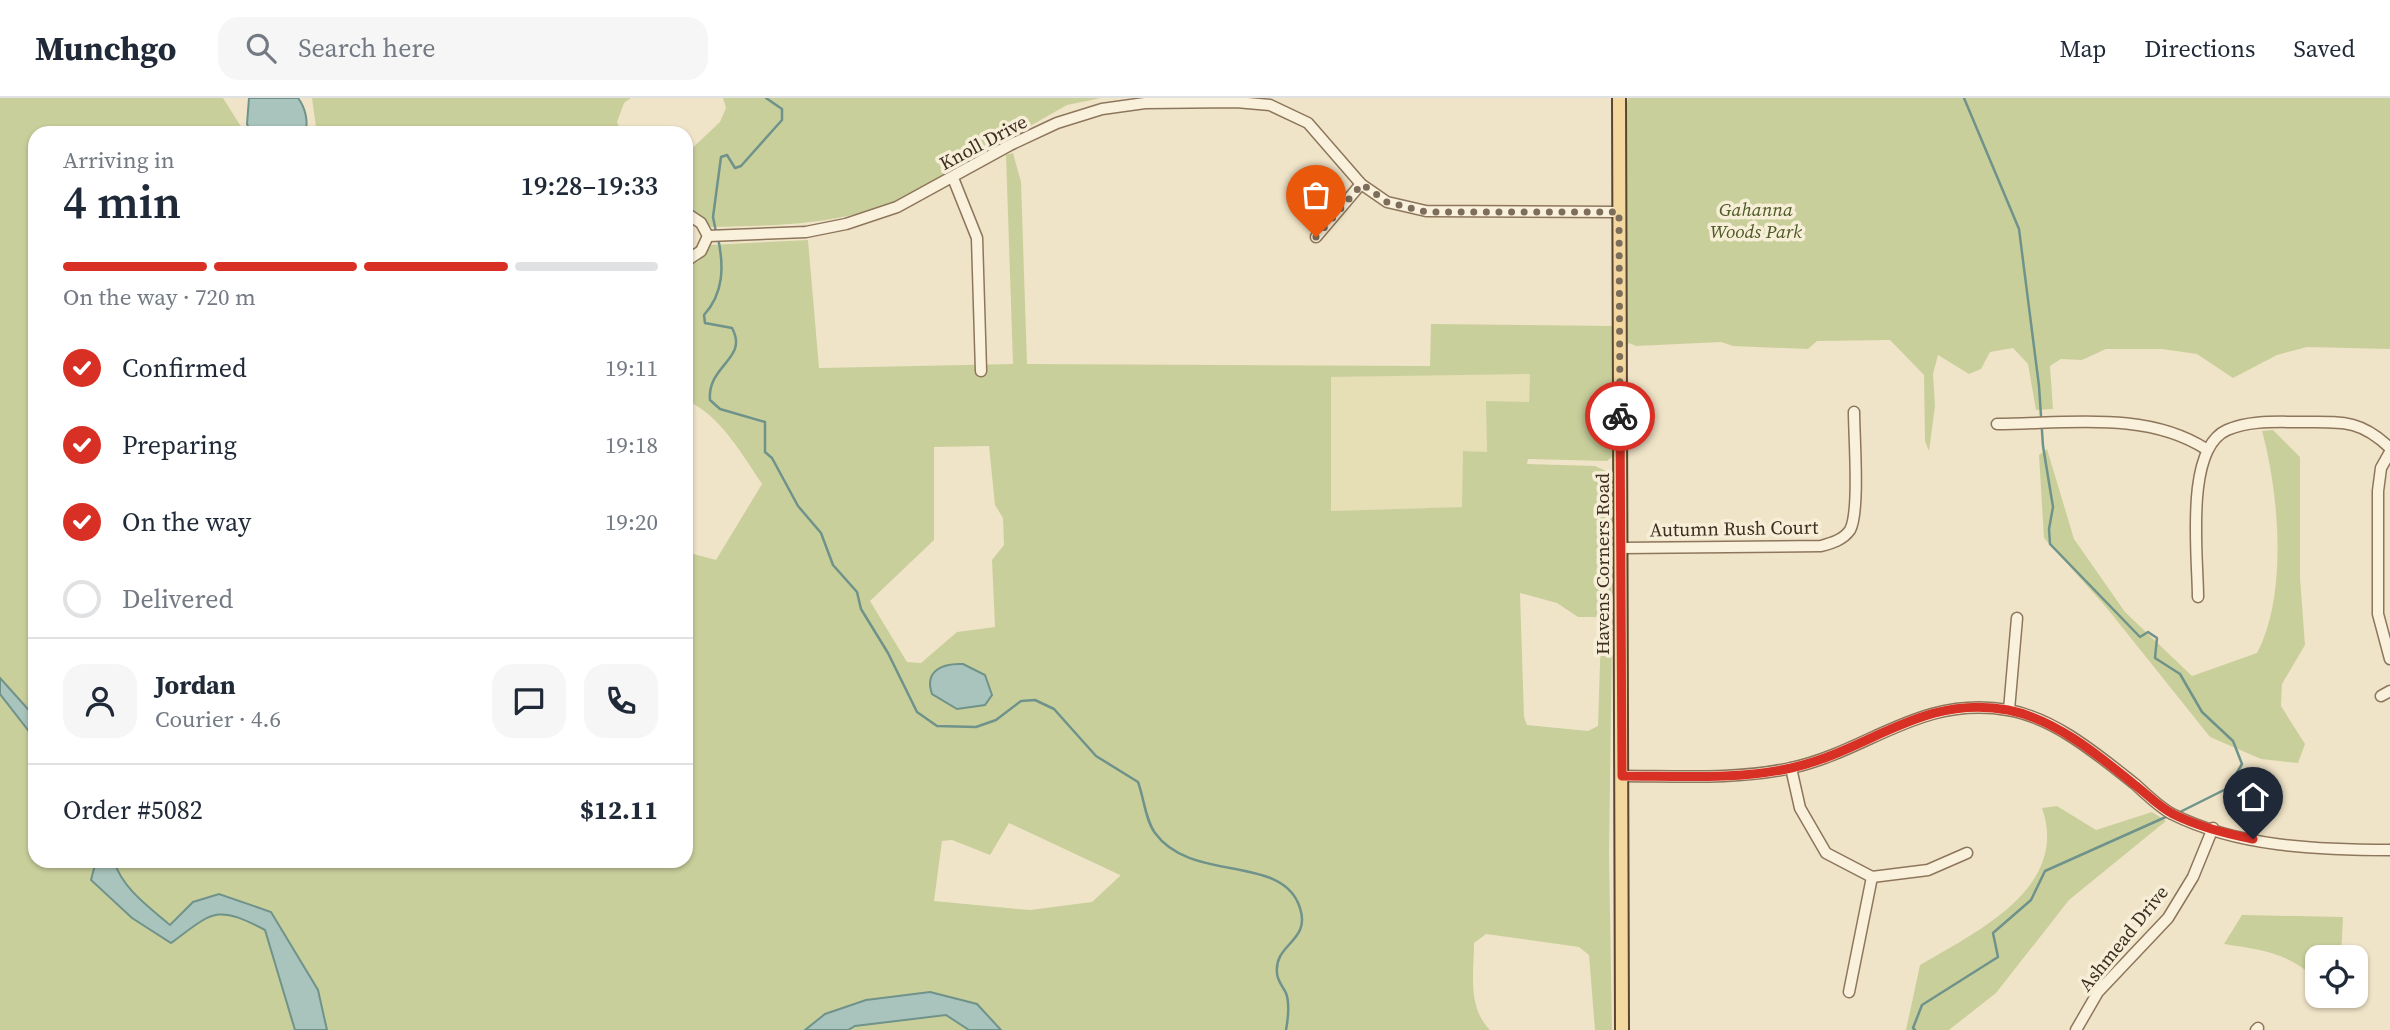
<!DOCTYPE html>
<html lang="en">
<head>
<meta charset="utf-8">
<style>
  :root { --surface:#fff; --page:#f6f6f7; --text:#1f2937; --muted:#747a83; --line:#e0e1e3; --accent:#d93025 }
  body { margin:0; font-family:"Source Serif 4",serif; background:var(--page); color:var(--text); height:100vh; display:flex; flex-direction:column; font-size:26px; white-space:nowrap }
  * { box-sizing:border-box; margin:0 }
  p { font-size:23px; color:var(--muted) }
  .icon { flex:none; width:38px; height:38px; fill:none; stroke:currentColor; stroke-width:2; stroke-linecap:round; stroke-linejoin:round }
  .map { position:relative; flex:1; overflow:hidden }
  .sheet { position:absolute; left:28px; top:28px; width:665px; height:742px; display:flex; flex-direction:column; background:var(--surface); border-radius:21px; box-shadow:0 2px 5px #0004 }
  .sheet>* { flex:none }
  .buttons { position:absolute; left:2305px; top:847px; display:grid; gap:14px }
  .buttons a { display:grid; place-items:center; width:63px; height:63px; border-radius:14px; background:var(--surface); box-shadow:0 2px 5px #0004; font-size:35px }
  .pin { position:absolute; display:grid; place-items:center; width:60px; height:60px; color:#fff; margin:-72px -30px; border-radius:50% 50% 50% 0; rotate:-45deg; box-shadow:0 0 7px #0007 }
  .pin .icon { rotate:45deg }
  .courier { position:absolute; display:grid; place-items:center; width:70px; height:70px; margin:-35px; border:5px solid #d93025; border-radius:50%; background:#fff; color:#222; box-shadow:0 2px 9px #0007 }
  .overview em { font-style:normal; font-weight:600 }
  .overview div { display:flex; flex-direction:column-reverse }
  .overview { display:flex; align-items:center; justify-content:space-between; height:119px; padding:0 35px }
  h1 { font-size:46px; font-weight:600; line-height:52px }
  .bar { display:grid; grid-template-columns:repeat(4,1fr); gap:10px 7px; align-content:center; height:84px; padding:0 35px }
  .bar i { height:9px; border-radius:5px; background:var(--line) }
  .bar .on { background:var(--accent) }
  .bar p { grid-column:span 4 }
  .line { display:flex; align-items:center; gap:18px; padding:0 35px; border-top:2px solid var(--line) }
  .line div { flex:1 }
  .round { display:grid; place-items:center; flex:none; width:74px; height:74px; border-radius:21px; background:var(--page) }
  ol { padding:0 35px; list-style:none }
  li { display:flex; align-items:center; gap:21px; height:77px }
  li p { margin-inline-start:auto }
  li .icon { padding:7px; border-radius:50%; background:var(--accent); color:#fff; stroke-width:4 }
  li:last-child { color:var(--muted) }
  li i { width:38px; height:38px; border:4px solid var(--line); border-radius:50% }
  header { display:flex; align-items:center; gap:42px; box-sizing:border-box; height:98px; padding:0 35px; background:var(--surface); border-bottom:2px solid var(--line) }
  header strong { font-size:33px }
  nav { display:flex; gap:38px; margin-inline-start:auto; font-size:24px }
  .search { width:490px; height:63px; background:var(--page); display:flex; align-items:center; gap:18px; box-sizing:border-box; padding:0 24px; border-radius:21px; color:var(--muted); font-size:26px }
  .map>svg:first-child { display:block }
  .farmland { fill:#e6deb5 }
  .green { fill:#c9cf9b; fill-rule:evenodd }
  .water { fill:#a9c4bc; stroke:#6f938a; stroke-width:2 }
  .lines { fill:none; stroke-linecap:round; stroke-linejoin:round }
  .stream { stroke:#6f938a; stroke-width:2.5 }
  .minor-casing { stroke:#8d765c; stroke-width:13 }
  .major-casing { stroke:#5b4430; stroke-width:16 }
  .minor { stroke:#faf1dc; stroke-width:10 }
  .major { stroke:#f3d9a0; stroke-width:12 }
  .done { stroke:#7c6e5b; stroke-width:7; stroke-dasharray:0 12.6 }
  .route { stroke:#d93025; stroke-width:9 }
  .labels { text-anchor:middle; stroke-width:7; stroke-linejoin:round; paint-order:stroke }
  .street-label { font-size:19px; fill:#3d2e20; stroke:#f7eed8 }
  .park-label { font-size:19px; font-style:italic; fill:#4d5a26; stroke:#f7eed8 }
</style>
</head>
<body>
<header>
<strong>Munchgo</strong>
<div class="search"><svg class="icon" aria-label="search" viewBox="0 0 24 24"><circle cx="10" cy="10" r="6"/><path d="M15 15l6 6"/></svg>Search here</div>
<nav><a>Map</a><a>Directions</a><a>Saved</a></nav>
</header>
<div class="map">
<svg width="2390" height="932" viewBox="0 0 2390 932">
  <rect width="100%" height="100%" fill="#f0e4c8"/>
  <!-- farmland -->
  <path class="farmland" d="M1530,275L1529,304L1487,355L1463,353V409L1331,413V279Z"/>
  <!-- green -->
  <g class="green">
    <path d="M0,0H223L245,35H35V619L0,580Z"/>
    <path d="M312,0H631L624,5L617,24L622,35H313L316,29Z"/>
    <path d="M723,0H1101L1067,7L901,101C837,128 779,127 711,129L686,107V56L720,24L726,10Z"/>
    <path d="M1628,0H2390V251L2307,249L2277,257L2233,280L2197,256L2162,251H2106L2082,262L2061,261L2050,268L2053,311L2036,312L2028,266L2013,250L1990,254L1981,271L1969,276L1938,257L1933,276L1935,308L1929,353L1925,343L1924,277L1890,242L1817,243L1808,251L1733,248L1721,244L1636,248L1629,245L1625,249L1623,27Z"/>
    <path d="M1013,55L1021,84L1027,266L1430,268L1431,226L1615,228L1613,358L1607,363L1528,361L1527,366L1595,368L1613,376L1611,519H1578L1557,505L1520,495L1524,619L1527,627L1588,633L1598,628L1601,535H1612L1609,756L1612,932H1595L1589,857L1579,849L1486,836L1474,845C1474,874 1467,909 1490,932H1001L977,906L930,894L866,902L825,916L805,932H327L318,892L271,814L193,804L170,827C149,809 122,790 114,763H686V454L716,462L762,386C741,355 721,318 686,302V170L699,163L710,147L808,142L819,270L1013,266L1006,57ZM1530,276L1529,304L1486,303L1487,354L1463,353L1462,409L1331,413V279ZM989,348L995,407L1003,420L1004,447L992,462L995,529L957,534L921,565L907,564L870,503L934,442V349ZM1009,725L1120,777V778L1092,804L1030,812L934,803L942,743L952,742L990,757Z"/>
    <path d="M2273,332L2300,359V480L2305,547L2282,586L2281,608L2305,646L2298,665L2261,661L2210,639L2106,509L2044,440L2039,357L2047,351L2074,441L2125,514L2192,578L2257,555C2288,497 2279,395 2262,333Z"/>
    <path d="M0,596L35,641V763H96L91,782L171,845C213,814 216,806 265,832L295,932H0Z"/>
    <path d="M2057,708L2096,732L2152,714L2166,723L2069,802L1996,895L1949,932H1906L1920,867C1976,834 2070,790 2042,710Z"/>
    <path d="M2242,817L2343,819L2341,859H2317V882C2288,854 2262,852 2224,846Z"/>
    <path d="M946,917L969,932H848L855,928Z"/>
  </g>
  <!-- water -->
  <g class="water">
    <path d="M249,0H298C305,9 309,24 305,35H251L247,26Z"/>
    <path d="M963,566L985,577L992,597L985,607L957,611L932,596C924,573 942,565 963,566Z"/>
    <path d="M0,580L35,619V641L0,596Z"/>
    <path d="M96,763H114C122,790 149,809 170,827L193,804L219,796L271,814L318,892L327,932H295L265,832C216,806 213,814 171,845L132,820L91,782Z"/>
    <path d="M930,894L977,906L1001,932H969L946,917L855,928L848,932H805L825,916L866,902Z"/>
  </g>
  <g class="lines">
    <!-- stream -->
    <g class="stream">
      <path d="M1964,0L2019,131L2039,288L2043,348L2053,409L2049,431L2050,446L2140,539L2148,534L2157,540L2155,560L2180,576L2202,614L2233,643L2242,666L2228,690L2178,715"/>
      <path d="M716,134L713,119L721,59L727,57L735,70L741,68L782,22V11L766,0"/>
      <path d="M718,140C724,168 724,195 704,217L705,225L732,230C749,261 707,267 710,302L720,311L765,324V354L772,360L798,408L821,435L833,467L857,494L861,511L888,555L917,614L937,628L976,629L996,622L1021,603L1035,602L1054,611L1096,658L1138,684C1144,700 1145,721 1155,735C1192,786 1283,755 1300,810C1311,844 1274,845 1277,875C1277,882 1283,889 1286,895C1290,906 1288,921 1286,932"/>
      <path d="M1915,932L1913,930L1922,907L1998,859L1993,835L2031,802L2045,773L2168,718"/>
    </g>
    <!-- minor casing -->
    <g class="minor-casing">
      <g id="minor">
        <path d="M953,80L977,140L981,273"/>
        <path d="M686,115L701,125L708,138"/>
        <path d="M708,138L806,134L846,126L897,109L1010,47L1057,25L1102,11L1145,5L1236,4L1270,7L1308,25L1361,86L1387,104L1426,113L1619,114"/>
        <path d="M1316,139L1361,86"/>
        <path d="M686,163L701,153L708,138"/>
        <path d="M1997,326C2065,326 2146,312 2206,351"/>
        <path d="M2390,354L2381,370L2378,393V516L2390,561"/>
        <path d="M1621,450L1821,448C1832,445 1843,442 1850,432C1860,414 1854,338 1854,314"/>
        <path d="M2198,499C2198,459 2184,351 2227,332C2250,322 2276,324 2301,324C2341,324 2360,321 2390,350"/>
        <path d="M2381,598L2390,593"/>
        <path d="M2009,612L2017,520"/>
        <path d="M1791,670L1800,710L1826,755L1872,779L1928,772L1967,755"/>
        <path d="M1622,678C1677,678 1737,682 1791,670C1869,653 1920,597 2008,612C2055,620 2098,657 2135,686C2146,696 2159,709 2172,716C2238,749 2318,752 2390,752"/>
        <path d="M1849,894L1872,779"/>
        <path d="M2076,932L2098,894L2168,820L2193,779L2213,730"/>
        <path d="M2256,932L2258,930"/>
      </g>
    </g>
    <!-- major casing -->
    <g class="major-casing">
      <path id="major" d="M1619,0L1622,932"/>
    </g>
    <!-- minor -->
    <use href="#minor" class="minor"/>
    <!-- major -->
    <use href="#major" class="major"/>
  </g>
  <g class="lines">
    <!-- done -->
    <path class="done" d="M1316,139L1362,86L1387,104L1426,114H1619L1620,318"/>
    <!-- route -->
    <path class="route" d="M1620,318L1622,678C1677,678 1737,682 1791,670C1869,653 1921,596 2008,612C2055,621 2098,657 2135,687C2147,696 2159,709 2173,716C2197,728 2227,736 2253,741"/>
  </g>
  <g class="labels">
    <!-- street labels -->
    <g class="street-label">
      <text transform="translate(983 44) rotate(-28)" y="7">Knoll Drive</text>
      <text transform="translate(1734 430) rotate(-1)" y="7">Autumn Rush Court</text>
      <text transform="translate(1602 466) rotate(-90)" y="7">Havens Corners Road</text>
      <text transform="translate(2123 840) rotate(-51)" y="7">Ashmead Drive</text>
    </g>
    <!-- park labels -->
    <g class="park-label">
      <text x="1756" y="118">Gahanna<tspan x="1756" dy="22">Woods Park</tspan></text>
    </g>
  </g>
</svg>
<div class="buttons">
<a><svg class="icon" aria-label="locate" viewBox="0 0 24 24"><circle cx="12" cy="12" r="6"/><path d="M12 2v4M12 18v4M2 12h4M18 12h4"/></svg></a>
</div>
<div class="pin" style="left:1316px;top:139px;background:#ea580c"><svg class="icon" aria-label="bag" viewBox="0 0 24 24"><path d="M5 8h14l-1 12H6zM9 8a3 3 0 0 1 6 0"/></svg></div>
<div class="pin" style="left:2253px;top:741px;background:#1f2937"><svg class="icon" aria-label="home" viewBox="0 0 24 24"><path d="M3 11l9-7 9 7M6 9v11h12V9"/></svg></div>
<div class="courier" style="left:1620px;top:318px"><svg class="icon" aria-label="bike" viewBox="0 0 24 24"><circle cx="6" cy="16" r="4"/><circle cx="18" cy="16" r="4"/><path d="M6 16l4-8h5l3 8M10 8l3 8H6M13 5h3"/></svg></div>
<section class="sheet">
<div class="overview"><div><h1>4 min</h1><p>Arriving in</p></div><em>19:28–19:33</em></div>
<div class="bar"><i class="on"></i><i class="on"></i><i class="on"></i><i></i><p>On the way · 720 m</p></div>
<ol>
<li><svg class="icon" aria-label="check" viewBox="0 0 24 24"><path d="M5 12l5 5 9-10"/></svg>Confirmed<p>19:11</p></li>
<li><svg class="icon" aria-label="check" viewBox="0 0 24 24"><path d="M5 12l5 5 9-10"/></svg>Preparing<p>19:18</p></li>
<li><svg class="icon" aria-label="check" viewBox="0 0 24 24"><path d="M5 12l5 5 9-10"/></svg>On the way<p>19:20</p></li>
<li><i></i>Delivered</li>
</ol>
<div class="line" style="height:126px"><a class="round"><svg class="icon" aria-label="person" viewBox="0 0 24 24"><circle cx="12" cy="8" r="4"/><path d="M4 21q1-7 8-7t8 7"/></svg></a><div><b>Jordan</b><p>Courier · 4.6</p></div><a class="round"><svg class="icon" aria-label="chat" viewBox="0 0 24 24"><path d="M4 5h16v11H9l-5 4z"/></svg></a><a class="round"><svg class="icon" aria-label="phone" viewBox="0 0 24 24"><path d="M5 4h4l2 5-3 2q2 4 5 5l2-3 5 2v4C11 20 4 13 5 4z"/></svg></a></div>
<div class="line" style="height:91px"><div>Order #5082</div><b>$12.11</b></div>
</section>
</div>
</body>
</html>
